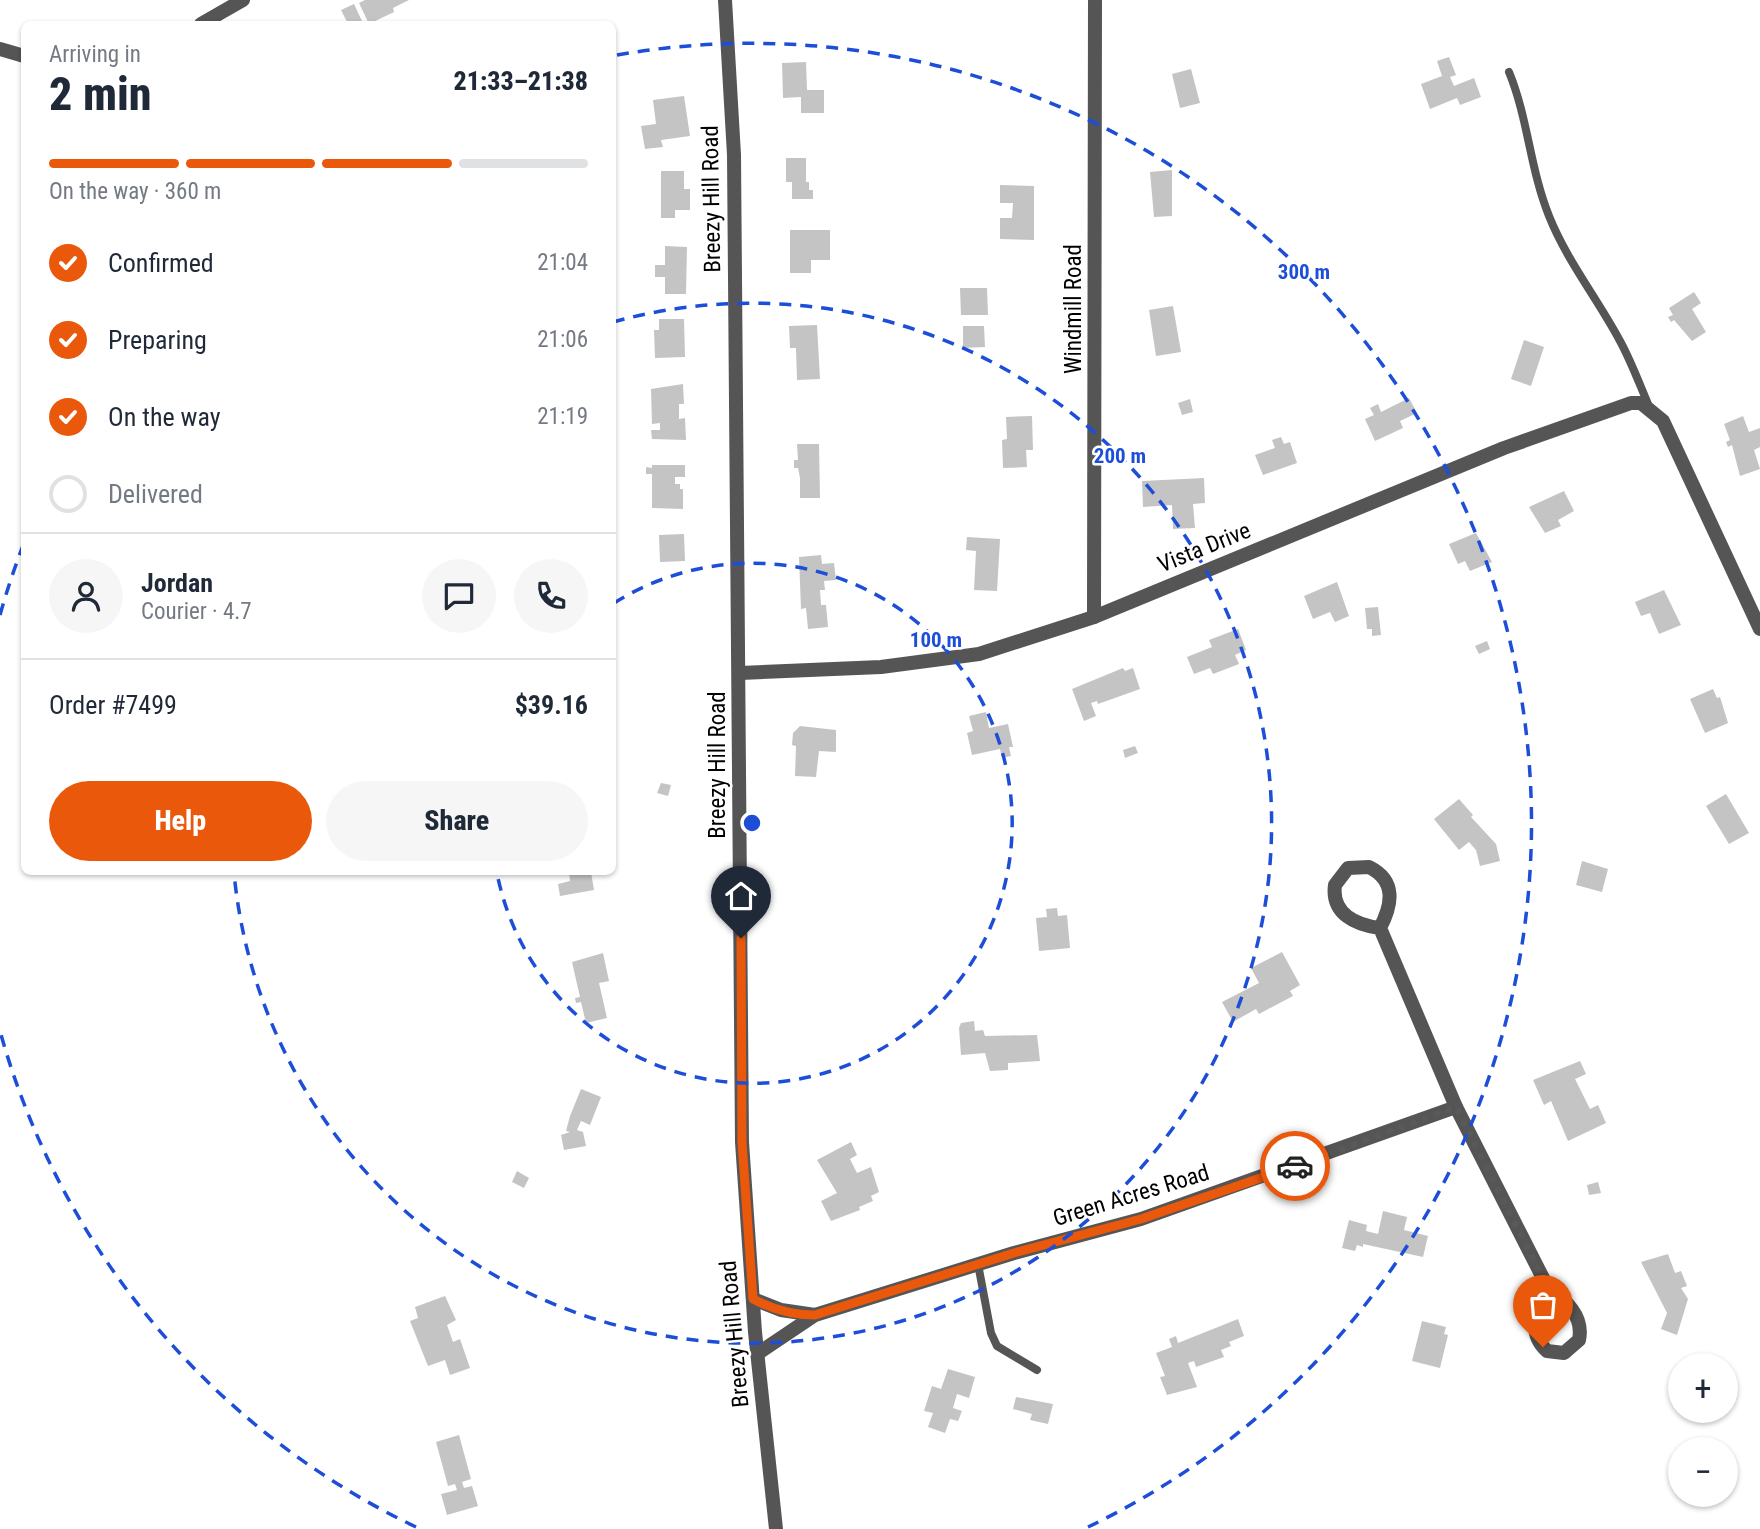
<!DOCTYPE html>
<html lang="en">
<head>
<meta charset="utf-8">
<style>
  :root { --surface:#fff; --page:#f6f6f7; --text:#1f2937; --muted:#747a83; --line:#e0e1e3; --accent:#ea580c }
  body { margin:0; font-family:"Roboto Condensed",sans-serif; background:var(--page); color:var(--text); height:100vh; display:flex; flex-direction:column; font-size:26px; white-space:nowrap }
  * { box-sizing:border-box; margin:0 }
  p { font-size:23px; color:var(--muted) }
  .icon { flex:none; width:38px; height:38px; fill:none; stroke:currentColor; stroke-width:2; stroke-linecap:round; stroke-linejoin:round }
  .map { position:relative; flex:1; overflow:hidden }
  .details { position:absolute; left:21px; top:21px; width:595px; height:854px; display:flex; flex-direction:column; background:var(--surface); border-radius:10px; box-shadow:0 2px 5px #0004 }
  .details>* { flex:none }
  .buttons { position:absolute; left:1668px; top:1353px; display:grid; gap:14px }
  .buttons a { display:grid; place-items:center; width:70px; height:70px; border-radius:50%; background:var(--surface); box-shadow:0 2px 5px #0004; font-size:35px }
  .pin { position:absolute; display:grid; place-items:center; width:60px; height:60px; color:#fff; margin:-72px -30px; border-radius:50% 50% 50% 0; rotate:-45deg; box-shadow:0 0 7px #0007 }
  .pin .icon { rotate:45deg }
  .courier { position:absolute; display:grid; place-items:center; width:70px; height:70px; margin:-35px; border:5px solid #ea580c; border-radius:50%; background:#fff; color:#222; box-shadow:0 2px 9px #0007 }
  .overview em { font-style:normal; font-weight:800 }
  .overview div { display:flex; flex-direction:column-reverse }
  .overview { display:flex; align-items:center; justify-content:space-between; height:119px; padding:0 28px }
  h1 { font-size:46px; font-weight:800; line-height:52px }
  .bar { display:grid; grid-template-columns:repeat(4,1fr); gap:10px 7px; align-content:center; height:84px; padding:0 28px }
  .bar i { height:9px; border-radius:5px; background:var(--line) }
  .bar .active { background:var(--accent) }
  .bar p { grid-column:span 4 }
  .line { display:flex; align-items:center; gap:18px; padding:0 28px; border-top:2px solid var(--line) }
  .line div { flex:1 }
  .round { display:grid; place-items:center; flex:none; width:74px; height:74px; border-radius:37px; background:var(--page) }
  ol { padding:0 28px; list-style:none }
  li { display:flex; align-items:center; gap:21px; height:77px }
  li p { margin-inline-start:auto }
  li .icon { padding:7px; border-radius:50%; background:var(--accent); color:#fff; stroke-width:4 }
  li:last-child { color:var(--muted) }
  li i { width:38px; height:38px; border:4px solid var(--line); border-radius:50% }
  .button { display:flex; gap:14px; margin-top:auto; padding:14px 28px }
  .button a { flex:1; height:80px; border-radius:42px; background:var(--accent); color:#fff; font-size:28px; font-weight:800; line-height:80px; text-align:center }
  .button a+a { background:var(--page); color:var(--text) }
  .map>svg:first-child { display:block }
  .building { fill:#c4c4c4 }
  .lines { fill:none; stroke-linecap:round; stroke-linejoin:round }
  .service { stroke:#555; stroke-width:8 }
  .minor { stroke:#555; stroke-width:14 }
  .done { stroke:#595959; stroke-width:7; stroke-dasharray:0 12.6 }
  .route { stroke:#ea580c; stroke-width:9 }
  .ring { fill:none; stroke:#1d4ed8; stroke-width:3.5; stroke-dasharray:12 9 }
  .labels { text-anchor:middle; stroke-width:5; stroke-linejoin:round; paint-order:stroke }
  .street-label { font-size:23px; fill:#000; stroke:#fff }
  .centre { fill:#1d4ed8; stroke:#fff; stroke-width:3.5 }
  .ring-label { font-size:21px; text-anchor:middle; font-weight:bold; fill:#1d4ed8; stroke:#fff; stroke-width:5; stroke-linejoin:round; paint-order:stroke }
</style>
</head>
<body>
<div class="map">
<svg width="1760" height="1529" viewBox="0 0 1760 1529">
  <rect width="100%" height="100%" fill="#fff"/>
  <!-- building -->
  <g class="building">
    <path d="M365,0H409L393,8L394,12L369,24L359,3Z"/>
    <path d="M354,4L362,21L361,24H348L341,10Z"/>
    <path d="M1449,57L1456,75L1450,77L1454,86L1474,78L1481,97L1460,105L1457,98L1430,109L1421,84L1442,76L1437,61Z"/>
    <path d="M806,62L807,90H824V113H801V97L783,98L782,63Z"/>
    <path d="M1191,69L1200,103L1180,108L1172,74Z"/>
    <path d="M684,96L690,136L661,140L663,147L645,149L641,126L656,124L653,100Z"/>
    <path d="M786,158H806V182H809V190H813V199H792V182H786Z"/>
    <path d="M1172,170V216L1154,217L1150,172Z"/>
    <path d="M661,171H684V189H690V210H675V218H661Z"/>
    <path d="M1000,185L1034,186V240L1000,239V218H1012L1013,203H1000Z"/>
    <path d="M790,230H830V260H811V273H790Z"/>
    <path d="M665,246L687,247L686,294H665V277H655V265H665Z"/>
    <path d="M960,288H987L988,315H961Z"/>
    <path d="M1694,292L1701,303L1692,309L1706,332L1692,341L1674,320L1671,322L1668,317L1673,315L1669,308Z"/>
    <path d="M1173,306L1181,352L1156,356L1149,310Z"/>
    <path d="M659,319H684L685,357L655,358L654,330H659Z"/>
    <path d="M817,325L820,379L797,380L796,348H790L789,326Z"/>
    <path d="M963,326H984L985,347L963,348Z"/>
    <path d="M1524,340L1544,347L1531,386L1511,379Z"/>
    <path d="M683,384L684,404H679V419L685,418L686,440L652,439L651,430H660V423L652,424L651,389Z"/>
    <path d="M1409,398L1417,413L1400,421L1403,428L1375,441L1365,419L1374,415L1370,408L1378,404L1381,412Z"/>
    <path d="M1190,399L1193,412L1182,415L1178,403Z"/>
    <path d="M1032,416L1033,450H1026L1027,467L1003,468L1002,440L1007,439L1006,417Z"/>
    <path d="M1743,416L1749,432L1760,428V447L1754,450L1760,469L1740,476L1732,445L1728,447L1726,442L1730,440L1724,424Z"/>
    <path d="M1281,437L1284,444L1290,442L1297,463L1263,475L1255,455L1275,448L1272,440Z"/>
    <path d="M797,444H819L820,498H800V478L798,468H794V460H798Z"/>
    <path d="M652,465H685V477H675V484H680V489H683V509L652,508V474H646V467L652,468Z"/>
    <path d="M1204,478L1205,503L1193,504L1195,528L1173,529L1172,505L1143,507L1142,481Z"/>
    <path d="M1564,491L1574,511L1558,520L1561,526L1545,533L1529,507Z"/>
    <path d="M1476,533L1492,562L1470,571L1465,561L1458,564L1449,544Z"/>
    <path d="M684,534L685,561L660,562L659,535Z"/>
    <path d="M967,537L1000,539L997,591L974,590L976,551L966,550Z"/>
    <path d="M821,555L822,564L834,563L836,580L824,581L825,590H820L821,605H826L828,627L808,629L806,608L801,609L799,557Z"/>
    <path d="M1337,582L1349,616L1335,622L1330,612L1313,619L1304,596Z"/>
    <path d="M1664,590L1681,625L1659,634L1650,613L1641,616L1635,602Z"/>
    <path d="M1378,607L1381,635L1372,636V629H1367L1365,608Z"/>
    <path d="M1238,629L1246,650L1235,655L1239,664L1213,674L1210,668L1194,674L1187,657L1212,647L1209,640Z"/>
    <path d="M1487,641L1490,649L1479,654L1475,646Z"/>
    <path d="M1123,668L1125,671L1133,668L1140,689L1098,704L1097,701L1091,703L1096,716L1084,721L1072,689Z"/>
    <path d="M1713,689L1717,698L1720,697L1728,723L1705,733L1690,699Z"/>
    <path d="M986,712L989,728L1008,724L1013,747H1009L1011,756L1002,758L1000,749L972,755L967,733L973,731L969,716Z"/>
    <path d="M800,726L836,730V752L819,751L816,777L795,776L796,746L792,745L793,733Z"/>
    <path d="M1135,746L1138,753L1125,758L1123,750Z"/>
    <path d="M661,783L671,785L668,796L657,793Z"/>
    <path d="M1726,794L1749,833L1729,844L1706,806Z"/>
    <path d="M1459,799L1473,815L1471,817L1496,844L1500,861L1480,866L1476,850L1469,842L1459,850L1434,819Z"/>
    <path d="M1582,861L1608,869L1602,892L1576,885Z"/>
    <path d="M569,872H591L594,890L560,896L558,884L570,881Z"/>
    <path d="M1057,908L1058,916L1067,915L1070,948L1039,951L1036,918L1047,917L1046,909Z"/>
    <path d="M1282,952L1300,985L1290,991L1293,996L1259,1014L1256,1009L1233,1022L1222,1002L1259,983L1251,968Z"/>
    <path d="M603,953L609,981L599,983L607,1018L586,1023L581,1002L576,1003L575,998L580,997L572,962Z"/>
    <path d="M974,1021L975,1031L983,1030L985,1036L1037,1035L1040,1061L1008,1063V1070L990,1071L985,1053L961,1055L959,1028L961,1023Z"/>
    <path d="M1580,1061L1586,1074L1575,1079L1590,1109L1598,1105L1606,1123L1568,1141L1551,1101L1544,1105L1533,1080Z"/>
    <path d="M581,1089L601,1097L590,1125L581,1121L577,1130L583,1132L586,1146L564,1150L561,1135L570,1132L566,1131L570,1116Z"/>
    <path d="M851,1142L857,1155L850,1159L857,1173L871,1167L879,1192L871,1196L873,1201L859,1207L860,1210L831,1221L821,1201L837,1193L817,1160Z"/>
    <path d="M517,1171L529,1178L524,1188L512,1182Z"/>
    <path d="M1598,1182L1601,1193L1589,1195L1587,1185Z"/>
    <path d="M1383,1211L1407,1217L1404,1230L1428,1236L1423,1257L1363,1244V1247L1357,1245L1355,1251L1342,1248L1349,1220L1367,1225L1366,1231L1378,1234Z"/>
    <path d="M1668,1254L1675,1273L1681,1271L1687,1286L1681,1288L1688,1299L1677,1335L1661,1329L1667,1313L1641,1262Z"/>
    <path d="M445,1296L456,1320L447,1325L453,1342L460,1339L470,1368L450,1375L445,1360L428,1366L410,1321L418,1318L415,1307Z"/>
    <path d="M1238,1319L1244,1336L1229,1342L1231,1346L1221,1350L1224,1357L1196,1367L1194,1361L1188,1363L1197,1387L1167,1395L1160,1377L1165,1376L1156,1353L1172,1347L1169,1339L1176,1336L1178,1343Z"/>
    <path d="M1422,1321L1446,1327L1444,1334L1448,1335L1440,1368L1412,1361Z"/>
    <path d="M948,1369L975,1377L969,1398L957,1394L953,1408L962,1411L958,1421L950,1419L945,1433L928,1427L933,1413L924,1411L932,1386L941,1389Z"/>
    <path d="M1016,1397L1053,1404L1048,1424L1030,1420L1032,1414L1013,1409Z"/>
    <path d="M459,1435L471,1479L462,1482L464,1488L472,1486L478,1506L447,1515L441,1494L457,1490L455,1484L448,1486L436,1442Z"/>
  </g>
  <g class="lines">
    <!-- service -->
    <g class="service">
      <path d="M1509,72C1528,118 1530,169 1549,216C1567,261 1597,298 1620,341C1631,361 1639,383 1648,404"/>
      <path d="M978,1264L991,1333L997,1346L1037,1370"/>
    </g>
    <!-- minor -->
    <g class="minor">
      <path d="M725,0L734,155L742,1142L755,1332L776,1529"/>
      <path d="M201,24L243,0"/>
      <path d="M0,49L24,56"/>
      <path d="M1094,617L1095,0"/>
      <path d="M740,673L881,667L979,654L1094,617L1504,448L1631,403H1641L1663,421L1760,629"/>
      <path d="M1380,928C1356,925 1331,914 1335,885L1348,868L1369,867C1397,881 1392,905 1380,928L1456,1107L1548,1288C1566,1300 1584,1316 1579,1340L1564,1353L1547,1351C1527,1333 1535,1306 1548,1288"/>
      <path d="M753,1299L781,1310L815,1315"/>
      <path d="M757,1354L815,1315L1014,1253L1141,1219L1456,1107"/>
    </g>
  </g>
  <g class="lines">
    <!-- done -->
    <path class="done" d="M1295,1166L1456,1107L1548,1288C1535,1306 1529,1327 1543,1347"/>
    <!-- route -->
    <path class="route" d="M741,938L742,1142L753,1299C772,1309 793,1315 815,1315L1014,1253L1141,1219L1295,1166"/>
  </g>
  <!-- distance rings -->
  <g class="ring">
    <path d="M614 603A260 260 0 1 1 497 873"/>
    <path d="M613 322A520 520 0 1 1 234 873"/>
    <path d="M416 1527A780 780 0 0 1 0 1031M0 615A780 780 0 0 1 24 543M617 55A780 780 0 0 1 1088 1527"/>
  </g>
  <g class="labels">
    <!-- street labels -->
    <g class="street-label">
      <text transform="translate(711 199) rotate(-91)" y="8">Breezy Hill Road</text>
      <text transform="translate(1073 309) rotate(-90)" y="8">Windmill Road</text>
      <text transform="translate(1204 547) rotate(-22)" y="8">Vista Drive</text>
      <text transform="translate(717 765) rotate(-90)" y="8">Breezy Hill Road</text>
      <text transform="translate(1131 1195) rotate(-17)" y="8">Green Acres Road</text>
      <text transform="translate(734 1334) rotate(-95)" y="8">Breezy Hill Road</text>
    </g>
  </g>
  <circle cx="752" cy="823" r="10" class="centre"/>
  <g class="ring-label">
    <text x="1304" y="279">300 m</text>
    <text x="1120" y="463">200 m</text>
    <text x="936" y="647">100 m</text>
  </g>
</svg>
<div class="buttons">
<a>+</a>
<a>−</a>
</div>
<div class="pin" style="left:1543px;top:1347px;background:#ea580c"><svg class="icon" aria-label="bag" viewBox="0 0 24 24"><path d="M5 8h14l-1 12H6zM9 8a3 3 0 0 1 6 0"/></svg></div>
<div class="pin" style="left:741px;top:938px;background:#1f2937"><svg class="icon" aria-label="home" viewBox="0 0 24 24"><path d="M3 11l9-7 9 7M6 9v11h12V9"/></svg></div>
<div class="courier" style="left:1295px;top:1166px"><svg class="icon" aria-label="car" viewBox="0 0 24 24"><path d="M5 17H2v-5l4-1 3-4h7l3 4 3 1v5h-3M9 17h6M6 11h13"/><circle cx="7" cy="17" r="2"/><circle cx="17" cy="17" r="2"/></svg></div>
<section class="details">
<div class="overview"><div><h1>2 min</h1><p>Arriving in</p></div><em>21:33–21:38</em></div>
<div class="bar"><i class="active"></i><i class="active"></i><i class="active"></i><i></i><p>On the way · 360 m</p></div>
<ol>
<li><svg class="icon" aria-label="check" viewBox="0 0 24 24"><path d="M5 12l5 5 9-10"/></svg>Confirmed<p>21:04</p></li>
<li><svg class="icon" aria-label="check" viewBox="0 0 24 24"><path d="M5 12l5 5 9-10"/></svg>Preparing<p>21:06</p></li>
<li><svg class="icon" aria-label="check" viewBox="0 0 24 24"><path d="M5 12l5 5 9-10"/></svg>On the way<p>21:19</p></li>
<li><i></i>Delivered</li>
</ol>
<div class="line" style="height:126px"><a class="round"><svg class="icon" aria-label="person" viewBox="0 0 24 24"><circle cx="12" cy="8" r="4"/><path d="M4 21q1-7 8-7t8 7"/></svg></a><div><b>Jordan</b><p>Courier · 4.7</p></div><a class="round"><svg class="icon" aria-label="chat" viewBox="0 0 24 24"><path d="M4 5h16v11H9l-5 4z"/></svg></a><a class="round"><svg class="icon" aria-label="phone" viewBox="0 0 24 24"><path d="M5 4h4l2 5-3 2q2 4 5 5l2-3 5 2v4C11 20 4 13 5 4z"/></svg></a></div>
<div class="line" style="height:91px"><div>Order #7499</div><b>$39.16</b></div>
<div class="button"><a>Help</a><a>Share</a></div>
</section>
</div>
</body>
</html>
